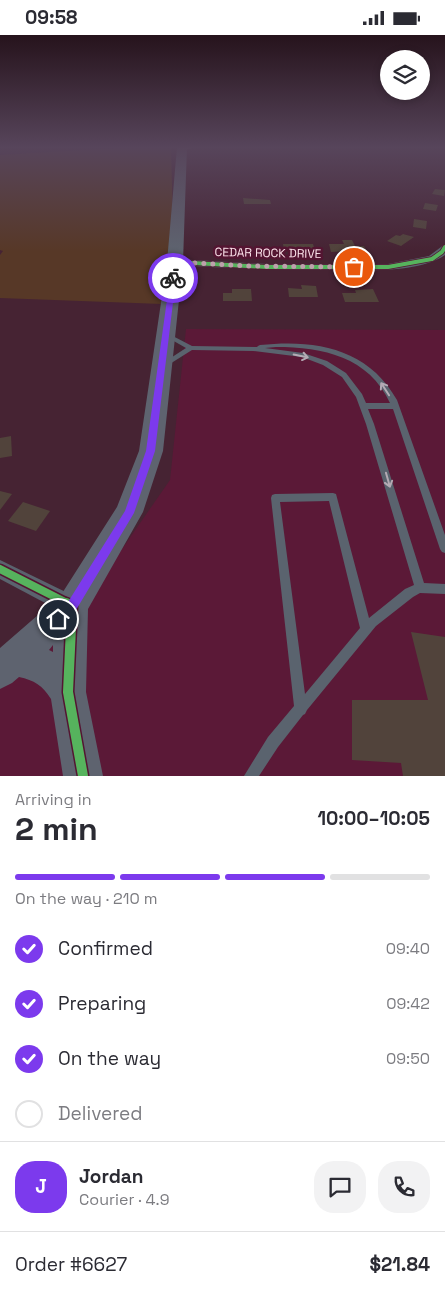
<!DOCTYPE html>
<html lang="en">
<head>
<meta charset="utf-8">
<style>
  :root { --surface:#fff; --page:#f2f2f3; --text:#2b2b33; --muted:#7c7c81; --line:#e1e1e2; --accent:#7c3aed }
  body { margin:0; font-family:"Space Grotesk",sans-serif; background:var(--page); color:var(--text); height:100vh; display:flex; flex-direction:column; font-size:19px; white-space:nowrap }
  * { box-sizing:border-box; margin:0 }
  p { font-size:16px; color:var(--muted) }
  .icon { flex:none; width:28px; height:28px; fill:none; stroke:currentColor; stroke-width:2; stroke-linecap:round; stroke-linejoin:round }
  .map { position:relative; height:741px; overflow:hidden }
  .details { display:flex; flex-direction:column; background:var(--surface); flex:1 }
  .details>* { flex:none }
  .controls { position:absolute; left:380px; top:15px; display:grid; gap:10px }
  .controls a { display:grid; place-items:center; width:50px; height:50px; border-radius:50%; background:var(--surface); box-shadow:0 2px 8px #0003; font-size:25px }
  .pin { position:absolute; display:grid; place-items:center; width:42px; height:42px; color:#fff; margin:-21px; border:2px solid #fff; border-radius:50%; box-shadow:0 1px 5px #0007 }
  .courier { position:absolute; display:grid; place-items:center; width:50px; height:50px; margin:-25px; border:4px solid #7c3aed; border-radius:50%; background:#fff; color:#222; box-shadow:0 1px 6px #0007 }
  .summary em { font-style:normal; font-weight:600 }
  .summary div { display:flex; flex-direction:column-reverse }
  .summary { display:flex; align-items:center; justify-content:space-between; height:85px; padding:0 15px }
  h1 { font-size:32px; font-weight:600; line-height:38px }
  .bar { display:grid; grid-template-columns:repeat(4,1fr); gap:8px 5px; align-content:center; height:60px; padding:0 15px }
  .bar i { height:6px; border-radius:4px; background:var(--line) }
  .bar .selected { background:var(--accent) }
  .bar p { grid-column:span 4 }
  .line { display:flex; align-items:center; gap:12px; padding:0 15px; border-top:1px solid var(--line) }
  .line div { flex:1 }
  .round { display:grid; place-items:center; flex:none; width:52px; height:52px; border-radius:20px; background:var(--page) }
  ol { padding:0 15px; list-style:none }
  li { display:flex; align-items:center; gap:15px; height:55px }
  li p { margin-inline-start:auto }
  li .icon { padding:5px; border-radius:50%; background:var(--accent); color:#fff; stroke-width:4 }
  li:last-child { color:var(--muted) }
  li i { width:28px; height:28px; border:2px solid var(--line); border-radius:50% }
  .status { display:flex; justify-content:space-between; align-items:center; height:35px; padding:0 25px; background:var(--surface); direction:ltr }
  .status svg { height:14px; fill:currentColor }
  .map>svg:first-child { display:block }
  .built { fill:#5b1937 }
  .green { fill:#573827 }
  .building { fill:#51433b }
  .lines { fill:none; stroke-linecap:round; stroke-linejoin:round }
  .lane { fill:#5a636e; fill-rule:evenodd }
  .street { fill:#5a636e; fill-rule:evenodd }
  .secondary { fill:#5e636f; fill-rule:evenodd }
  .cycleway-far2-casing { stroke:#541532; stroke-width:5.5 }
  .cycleway-far1-casing { stroke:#541532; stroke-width:11 }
  .cycleway-casing { stroke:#541532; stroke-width:13 }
  .cycleway-far2 { stroke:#56b35d; stroke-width:4 }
  .cycleway-far1 { stroke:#56b35d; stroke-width:8 }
  .cycleway { stroke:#56b35d; stroke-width:10 }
  .oneway { stroke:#b4aab4 }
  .route { fill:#7c3aed }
  .done { stroke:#bea1ac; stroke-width:5; stroke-dasharray:0 9 }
  .labels { text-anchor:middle; stroke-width:5; stroke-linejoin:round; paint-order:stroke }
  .far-street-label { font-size:12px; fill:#fee5ed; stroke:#541532 }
</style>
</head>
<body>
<div class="status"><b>09:58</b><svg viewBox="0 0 49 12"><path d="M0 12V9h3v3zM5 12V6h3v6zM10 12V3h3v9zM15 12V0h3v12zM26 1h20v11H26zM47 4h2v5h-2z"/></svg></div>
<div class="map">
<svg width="445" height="741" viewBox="0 0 445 741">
  <rect width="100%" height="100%" fill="#462333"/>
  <!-- built -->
  <path class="built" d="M186,294L445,295V741H0V633L88,563L170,445Z"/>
  <!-- green -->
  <path class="green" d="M134,112H171L174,229L162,269L0,263V220L3,216L0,215V120Z"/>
  <!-- building -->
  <g class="building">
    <path d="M435,154L445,155L444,161L432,159Z"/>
    <path d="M243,163L270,165L271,169H244Z"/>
    <path d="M425,168L438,170L436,176L423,174Z"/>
    <path d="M414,184L427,186L426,194L413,192Z"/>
    <path d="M403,199L414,202L401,211L387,206L396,200L400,201Z"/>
    <path d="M342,205H352L355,211H364L366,215L331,217L329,209H344Z"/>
    <path d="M283,209H313L315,216L284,215Z"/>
    <path d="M301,250L316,251L318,262H289L288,253L302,254Z"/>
    <path d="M232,254H251L252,266H223V258H232Z"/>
    <path d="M373,254L379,267H345L342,258H356L355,255Z"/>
    <path d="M11,401L12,421L0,423V403Z"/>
    <path d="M0,456L12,459L0,475Z"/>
    <path d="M23,467L50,476L36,496L8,486Z"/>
    <path d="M411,597L445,602V741H403L401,728L352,725V665H428Z"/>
  </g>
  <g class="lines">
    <!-- lane -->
    <g class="lane">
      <path d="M192,112H202L182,115L180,114Z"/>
      <path d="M167,298L192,311L257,312L258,311L260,310C315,304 368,313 397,365L445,500V518L442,517L440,514L393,374H368L374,389L424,548L445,549V559L420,558L413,562L376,591L307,675L305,679L303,680L278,712L259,741H244L268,702L294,671L271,463L272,460L275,459L333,458L336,459L369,583L405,554L414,550L366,389L356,362L342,342L323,330L302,322L253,316L192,315L165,332L162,330L163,328L186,313L165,301L164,300ZM276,312C323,312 369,322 390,368H366L362,359L346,338L327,326L303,318L265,313ZM329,466L360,593L305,659L280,467Z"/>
    </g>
    <!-- street -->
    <g class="street">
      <path d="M445,209V220C417,239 362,235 329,235C277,235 226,233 175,230L170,227L175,224L267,229H388L429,221Z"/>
      <path d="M0,525L80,564L83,571L80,578L72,582L64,578L0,544Z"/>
    </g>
    <!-- secondary -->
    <path class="secondary" d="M177,112H187L183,227L163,416L143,477L88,574L86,657L103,741H63L51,664C43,651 34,645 19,642L12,648L0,654V613L61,560L117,472L139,416L167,227ZM53,610V617L49,615Z"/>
    <!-- cycleway-far2 casing -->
    <g class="cycleway-far2-casing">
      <path id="cycleway-far2" d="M175,227L267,232H388L432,224L442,217L445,212"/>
    </g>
    <!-- cycleway-far1 casing -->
    <g class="cycleway-far1-casing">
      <path id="cycleway-far1" d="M0,534L69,569"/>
    </g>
    <!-- cycleway casing -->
    <g class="cycleway-casing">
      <path id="cycleway" d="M66,568L72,571L68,657L83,741"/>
    </g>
    <!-- cycleway-far2 -->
    <use href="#cycleway-far2" class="cycleway-far2"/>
    <!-- cycleway-far1 -->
    <use href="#cycleway-far1" class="cycleway-far1"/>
    <!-- cycleway -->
    <use href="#cycleway" class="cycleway"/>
  </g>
  <!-- one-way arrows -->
  <defs><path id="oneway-shaft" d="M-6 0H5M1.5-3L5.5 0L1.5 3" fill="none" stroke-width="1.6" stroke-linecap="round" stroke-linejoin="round" transform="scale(1.25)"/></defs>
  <g class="oneway">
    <use href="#oneway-shaft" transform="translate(301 321) rotate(12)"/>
    <use href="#oneway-shaft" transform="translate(385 354) rotate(-123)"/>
    <use href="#oneway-shaft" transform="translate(388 445) rotate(74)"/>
  </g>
  <!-- sky -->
  <linearGradient id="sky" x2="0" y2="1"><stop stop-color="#26131c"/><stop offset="0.52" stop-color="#57455b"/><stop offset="1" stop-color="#57455b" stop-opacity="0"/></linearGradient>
  <rect width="445" height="216" fill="url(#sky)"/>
  <!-- route -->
  <path class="route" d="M173,242L176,243L155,416L134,478L76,575L58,590L53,588L52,584L53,580L68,567L125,476L146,416L170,243Z"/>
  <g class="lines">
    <!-- done -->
    <path class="done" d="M173,243L175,227L250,231L354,232"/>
  </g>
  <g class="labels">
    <!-- far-street labels -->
    <g class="far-street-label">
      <text transform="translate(268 218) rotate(1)" y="4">CEDAR ROCK DRIVE</text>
    </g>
  </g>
</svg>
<div class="controls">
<a><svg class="icon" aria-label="layers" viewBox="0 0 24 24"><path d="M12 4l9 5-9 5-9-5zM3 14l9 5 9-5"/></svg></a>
</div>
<div class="pin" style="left:354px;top:232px;background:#ea580c"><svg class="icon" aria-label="bag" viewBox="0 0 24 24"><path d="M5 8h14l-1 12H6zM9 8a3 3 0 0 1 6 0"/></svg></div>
<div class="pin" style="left:58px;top:584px;background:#1f2937"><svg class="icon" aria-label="home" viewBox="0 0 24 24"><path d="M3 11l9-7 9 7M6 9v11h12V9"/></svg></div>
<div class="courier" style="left:173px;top:243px"><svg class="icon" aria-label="bike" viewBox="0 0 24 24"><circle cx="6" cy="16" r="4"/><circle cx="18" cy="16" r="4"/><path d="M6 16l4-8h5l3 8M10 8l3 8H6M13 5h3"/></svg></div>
</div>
<section class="details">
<div class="summary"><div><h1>2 min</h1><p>Arriving in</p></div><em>10:00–10:05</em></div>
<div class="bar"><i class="selected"></i><i class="selected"></i><i class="selected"></i><i></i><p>On the way · 210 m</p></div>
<ol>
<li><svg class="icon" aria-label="check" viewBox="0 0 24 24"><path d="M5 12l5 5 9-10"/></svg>Confirmed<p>09:40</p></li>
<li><svg class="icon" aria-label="check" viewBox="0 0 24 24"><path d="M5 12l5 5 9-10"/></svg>Preparing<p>09:42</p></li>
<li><svg class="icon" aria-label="check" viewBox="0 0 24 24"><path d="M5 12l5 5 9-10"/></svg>On the way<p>09:50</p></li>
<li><i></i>Delivered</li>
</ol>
<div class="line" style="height:90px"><b class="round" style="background:var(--accent);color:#fff">J</b><div><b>Jordan</b><p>Courier · 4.9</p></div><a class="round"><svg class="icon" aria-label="chat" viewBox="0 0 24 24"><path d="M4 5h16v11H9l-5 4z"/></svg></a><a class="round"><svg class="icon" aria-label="phone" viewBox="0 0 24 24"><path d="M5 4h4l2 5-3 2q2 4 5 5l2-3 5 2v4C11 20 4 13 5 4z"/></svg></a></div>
<div class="line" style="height:65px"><div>Order #6627</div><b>$21.84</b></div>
</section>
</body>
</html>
